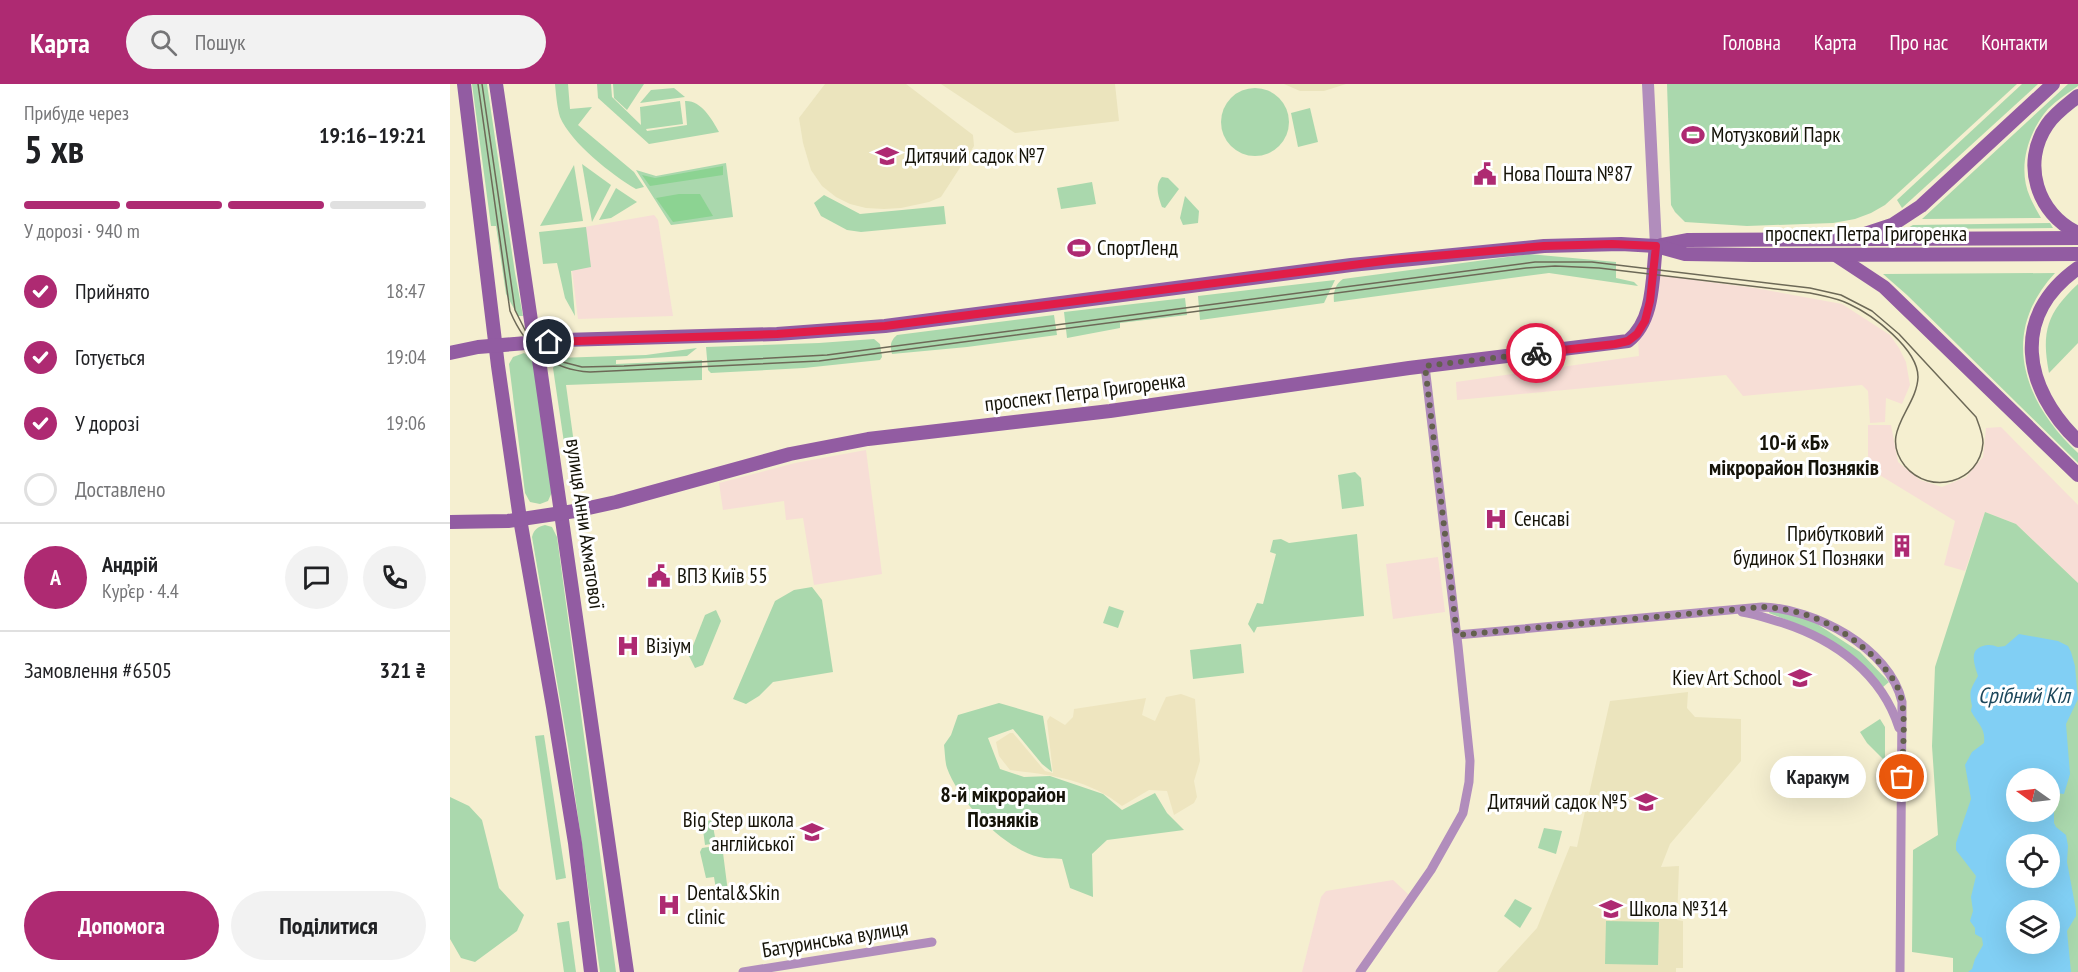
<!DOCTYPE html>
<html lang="uk">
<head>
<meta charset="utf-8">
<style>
  :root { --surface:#fff; --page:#f2f2f2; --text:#202124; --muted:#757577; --line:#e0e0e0; --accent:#ae2a72 }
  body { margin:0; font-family:"PT Sans Narrow",sans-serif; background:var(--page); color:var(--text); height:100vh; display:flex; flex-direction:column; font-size:22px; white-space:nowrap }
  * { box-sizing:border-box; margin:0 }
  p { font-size:20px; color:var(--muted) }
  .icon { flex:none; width:33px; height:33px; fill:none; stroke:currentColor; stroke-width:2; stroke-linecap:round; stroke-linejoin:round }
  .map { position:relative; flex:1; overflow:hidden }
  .panel { display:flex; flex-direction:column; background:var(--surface); width:450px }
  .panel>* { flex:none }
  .needle { width:39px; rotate:284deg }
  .controls { position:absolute; left:1556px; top:684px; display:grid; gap:12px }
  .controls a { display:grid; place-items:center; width:54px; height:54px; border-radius:50%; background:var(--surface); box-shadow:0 6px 24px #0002; font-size:30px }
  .pin { position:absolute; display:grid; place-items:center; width:51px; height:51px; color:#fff; margin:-26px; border:3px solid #fff; border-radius:50%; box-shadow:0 2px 6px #0007 }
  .courier { position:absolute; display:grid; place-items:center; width:60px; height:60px; margin:-30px; border:4px solid #e11d48; border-radius:50%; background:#fff; color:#222; box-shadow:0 2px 8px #0007 }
  .bubble { position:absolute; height:42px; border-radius:21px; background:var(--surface); box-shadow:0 6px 24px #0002; font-size:20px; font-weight:700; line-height:42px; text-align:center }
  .headline em { font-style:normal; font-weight:700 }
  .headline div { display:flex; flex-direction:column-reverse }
  .headline { display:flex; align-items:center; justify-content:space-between; height:102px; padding:0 24px }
  h1 { font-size:39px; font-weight:700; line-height:45px }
  .bar { display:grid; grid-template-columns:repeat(4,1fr); gap:9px 6px; align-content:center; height:72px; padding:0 24px }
  .bar i { height:8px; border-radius:4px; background:var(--line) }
  .bar .on { background:var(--accent) }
  .bar p { grid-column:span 4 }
  .line { display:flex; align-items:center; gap:15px; padding:0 24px; border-top:2px solid var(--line) }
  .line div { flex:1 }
  .round { display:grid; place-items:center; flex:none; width:63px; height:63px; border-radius:32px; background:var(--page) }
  ol { padding:0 24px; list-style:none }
  li { display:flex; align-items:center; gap:18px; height:66px }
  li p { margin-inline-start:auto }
  li .icon { padding:6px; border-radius:50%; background:var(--accent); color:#fff; stroke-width:4 }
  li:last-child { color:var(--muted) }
  li i { width:33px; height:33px; border:3px solid var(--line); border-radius:50% }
  .button { display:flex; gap:12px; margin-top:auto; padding:12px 24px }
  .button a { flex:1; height:69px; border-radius:36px; background:var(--accent); color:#fff; font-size:24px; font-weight:700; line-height:69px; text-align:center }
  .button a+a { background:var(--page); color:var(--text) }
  header { display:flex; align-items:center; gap:36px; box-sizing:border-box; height:84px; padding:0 30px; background:var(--accent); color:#fff }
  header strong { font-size:28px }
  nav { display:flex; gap:33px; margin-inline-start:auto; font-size:21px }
  .search { width:420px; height:54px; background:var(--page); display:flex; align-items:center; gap:15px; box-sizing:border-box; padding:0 21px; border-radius:33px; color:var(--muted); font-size:22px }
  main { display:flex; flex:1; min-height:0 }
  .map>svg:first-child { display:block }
  .commercial { fill:#f7ded6 }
  .built { fill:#ebe4bd }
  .green { fill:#aad8ad; fill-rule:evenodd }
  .forest { fill:#8cd392 }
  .sand { fill:#eee5bf }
  .water { fill:#81cff4; fill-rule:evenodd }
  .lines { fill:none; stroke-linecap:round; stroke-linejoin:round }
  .minor { stroke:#b18dbc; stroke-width:9 }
  .tertiary { stroke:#b18dbc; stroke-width:12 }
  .secondary { stroke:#925ca2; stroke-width:14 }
  .tram { stroke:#6d6957; stroke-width:1.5 }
  .done { stroke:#63604e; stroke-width:6; stroke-dasharray:0 10.8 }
  .route { stroke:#e11d48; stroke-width:8 }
  .labels { text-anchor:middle; stroke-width:6; stroke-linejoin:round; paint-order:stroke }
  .poi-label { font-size:21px; fill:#151308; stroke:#fff; text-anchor:start }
  .street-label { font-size:21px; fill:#151308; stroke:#fff }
  .neighbourhood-label { font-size:22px; font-weight:bold; fill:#151308; stroke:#fff }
  .water-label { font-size:22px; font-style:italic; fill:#1c475b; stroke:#fff }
</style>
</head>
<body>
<header>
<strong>Карта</strong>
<div class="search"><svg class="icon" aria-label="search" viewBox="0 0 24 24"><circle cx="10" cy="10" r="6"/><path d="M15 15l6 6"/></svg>Пошук</div>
<nav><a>Головна</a><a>Карта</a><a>Про нас</a><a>Контакти</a></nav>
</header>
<main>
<section class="panel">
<div class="headline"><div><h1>5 хв</h1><p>Прибуде через</p></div><em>19:16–19:21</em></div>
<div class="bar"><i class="on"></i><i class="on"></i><i class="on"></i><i></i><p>У дорозі · 940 m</p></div>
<ol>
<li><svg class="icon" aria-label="check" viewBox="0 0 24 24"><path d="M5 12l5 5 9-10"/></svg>Прийнято<p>18:47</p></li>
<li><svg class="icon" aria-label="check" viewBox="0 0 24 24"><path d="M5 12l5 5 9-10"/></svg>Готується<p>19:04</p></li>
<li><svg class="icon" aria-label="check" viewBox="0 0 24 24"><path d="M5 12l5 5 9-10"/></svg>У дорозі<p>19:06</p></li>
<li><i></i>Доставлено</li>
</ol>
<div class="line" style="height:108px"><b class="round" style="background:var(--accent);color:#fff">А</b><div><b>Андрій</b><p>Кур’єр · 4.4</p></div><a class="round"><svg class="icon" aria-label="chat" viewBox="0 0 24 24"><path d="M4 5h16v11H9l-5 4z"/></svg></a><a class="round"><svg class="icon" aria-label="phone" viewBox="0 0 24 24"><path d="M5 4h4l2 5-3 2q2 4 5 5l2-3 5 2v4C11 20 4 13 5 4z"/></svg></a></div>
<div class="line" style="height:78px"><div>Замовлення #6505</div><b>321 ₴</b></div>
<div class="button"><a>Допомога</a><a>Поділитися</a></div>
</section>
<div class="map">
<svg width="1628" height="888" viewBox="0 0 1628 888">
  <rect width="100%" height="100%" fill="#f5efd0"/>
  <!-- commercial -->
  <g class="commercial">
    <path d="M204,131L208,136L223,232L128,235L117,146Z"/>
    <path d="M1207,191L1305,204L1392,220L1440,251L1449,264L1456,278L1460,301L1452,320L1436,314L1435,338L1420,339L1418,307L1412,301L1293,312L1276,291L1007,316L1006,298L1189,272L1188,255Z"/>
    <path d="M1418,341H1441L1448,378L1470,396L1492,403L1516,393L1533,373L1536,344L1551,343L1628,421V499L1566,440L1535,428L1515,487L1494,481L1505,437L1418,384Z"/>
    <path d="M416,366L432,490L364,501L353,434L336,436L334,417L273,426L269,399L345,379Z"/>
    <path d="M988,473L995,528L943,535L936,480Z"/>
    <path d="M943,796L960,812L908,888H852L871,813L876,807Z"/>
  </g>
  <!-- built -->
  <g class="built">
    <path d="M375,0H456L523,51L524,62L491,113L479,118L451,124L434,125L416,124L400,120L386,113L372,102L361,86L353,59L349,34Z"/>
    <path d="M491,0H665L669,37L565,49Z"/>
    <path d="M834,0H896L874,7H850Z"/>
    <path d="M1238,608L1237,624L1245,633L1291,635V677L1220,760L1211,783L1229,782L1227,836L1233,837V884H1226V888H1047L1087,844L1120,762L1127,763L1160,617Z"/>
  </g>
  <!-- green -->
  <g class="green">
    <path d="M22,0H37L65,189L73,232H68L56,210L46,142H41Z"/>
    <path d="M105,0H118L120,25L142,23L128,41L184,88L194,103L186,105C162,91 121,59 110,33C107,23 106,10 105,0Z"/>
    <path d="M147,0H161L162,13L191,41L190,23L230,17L233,40L196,45L197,47L237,41L235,17C251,16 262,35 269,48L199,60L148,14Z"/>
    <path d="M163,0H194L177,26L164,14Z"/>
    <path d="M1217,0H1567L1435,121L1421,129L1405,135L1383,139L1297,142L1235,138L1225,128L1221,121Z"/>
    <path d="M1572,0H1588L1452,124L1447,116Z"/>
    <path d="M1618,0H1628V2C1618,9 1607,16 1598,25C1578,48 1567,84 1580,113C1583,120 1587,127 1591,134L1472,135Z"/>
    <circle cx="805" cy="38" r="34"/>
    <path d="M224,4L235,13L190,19L201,6Z"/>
    <path d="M860,24L868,58L848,63L841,29Z"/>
    <path d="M276,79L283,133L221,141L186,86L206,92Z"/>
    <path d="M132,80L161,101L142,138Z"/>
    <path d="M124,81L133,137L90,142Z"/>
    <path d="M712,93L718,94L729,105L715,124L712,123C709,114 704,101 712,93Z"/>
    <path d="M642,98L646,120L611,125L607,104Z"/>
    <path d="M166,104L187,118L161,134L149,136Z"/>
    <path d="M374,111L410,130L494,122L496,140L411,148L397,146L371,132L364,119Z"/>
    <path d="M735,112L749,127L748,139L733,141L730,134Z"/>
    <path d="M1600,139L1603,144L1456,145L1463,141Z"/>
    <path d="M136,143L141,183L121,187L125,232L115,214L107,179L93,180L89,148Z"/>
    <path d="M1079,170L1166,178V194L1184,198L1188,202L1099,189L884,218C883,209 885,200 893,195Z"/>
    <path d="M1605,189C1549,249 1573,318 1628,369V379L1457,211L1433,190Z"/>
    <path d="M885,196L874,219L750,236L748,212Z"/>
    <path d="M1628,200V259L1599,289C1591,247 1597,229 1628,200Z"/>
    <path d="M735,214L737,231L670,239V244L617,254L614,228Z"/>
    <path d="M604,231L607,251L517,263L442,270C440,262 440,257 447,251Z"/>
    <path d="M424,255L430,260L432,273L430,276L354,284L261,289L258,286L256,263L369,259Z"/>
    <path d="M247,264L237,272L166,276V280L252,276V296L116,301L129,396L135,407L121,406L103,284L107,274L196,271Z"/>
    <path d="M74,269L83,275L102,408L98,417L90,420L80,418L75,409L59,280L63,273Z"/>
    <path d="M905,388L911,394L914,422L892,425L888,391Z"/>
    <path d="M1535,428L1566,440L1628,499V888H1503V874L1462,868L1463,766L1488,751L1482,662L1485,583ZM1566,694H1599V728H1566ZM1566,760H1599V794H1566ZM1566,826H1599V860H1566Z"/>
    <path d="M95,441L102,443L107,453L166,888H150L118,662L82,453C84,445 88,443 95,441Z"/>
    <path d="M907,450L914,532L807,543L804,549L798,540L807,519L813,520L826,470L820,468L823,456L831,455L839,459Z"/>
    <path d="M362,503L372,516L383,588L323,598L309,612L296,620L283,615L325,517L344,506Z"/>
    <path d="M659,522L674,527L668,544L653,539Z"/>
    <path d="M266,526L271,537L253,581L245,584L239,572L255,531Z"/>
    <path d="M1320,526L1361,536L1410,568L1439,598L1433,603L1357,544L1319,529Z"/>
    <path d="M791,560L794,589L743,595L740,566Z"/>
    <path d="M549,619L593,632L602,688L592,680L563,645L538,654L550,685L574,693L600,692L653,710L672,726L705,709L717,729L734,746L657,756L642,770L643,813L620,804L612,775C605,774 596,775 589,773C553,764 510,719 497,684C495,678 495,669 494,661L501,651L508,631Z"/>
    <path d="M1430,635L1435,643V677L1417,659L1410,648Z"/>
    <path d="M94,651L116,794L106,796L85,652Z"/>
    <path d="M0,713L19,722L32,736L49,804L74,831L67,847L25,878L11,874L0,855Z"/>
    <path d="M262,736L266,759L255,761L252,738Z"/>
    <path d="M1094,744L1112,747L1106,770L1088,764Z"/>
    <path d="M272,761L279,816L268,818L264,793L256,794L250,768L252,764Z"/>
    <path d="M1065,815L1082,824L1070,844L1054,832Z"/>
    <path d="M119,837L126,888H114L107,839Z"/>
    <path d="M1156,837L1209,838L1208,881L1155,880Z"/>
  </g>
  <!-- forest -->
  <g class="forest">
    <path d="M273,82V91L200,102L192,91L205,94Z"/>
    <path d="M229,110H250L263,132L223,138L206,114Z"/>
  </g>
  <!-- sand -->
  <path class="sand" d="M731,610L745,615L750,677L744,697L747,713L744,719L724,731L717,707L699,706L672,722C638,695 602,691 560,686L549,672L546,658L560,649H563L595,687L603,689L597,637L600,632L615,641L623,633L624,625L696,614L692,631L705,637L716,613Z"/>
  <!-- water -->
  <path class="water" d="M1569,550L1608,557L1618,562L1621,568L1625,582L1628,615L1616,640L1620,690L1614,710L1606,709L1604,712V739L1606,743L1616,751L1618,762L1617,778L1626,826V832L1617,847L1621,888H1518L1522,885L1525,875L1533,861L1532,854L1525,850V844L1520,837L1523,827L1521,813L1526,792L1506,766V759L1521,715L1515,681L1522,668L1534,659C1536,644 1527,639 1521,627L1522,622C1519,607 1520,606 1528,592C1525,582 1518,566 1533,562C1539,560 1543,561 1548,563L1555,562ZM1566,694H1599V728H1566ZM1566,760H1599V794H1566ZM1566,826H1599V860H1566Z"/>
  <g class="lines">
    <!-- minor -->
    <g class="minor">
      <path d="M1292,528C1306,530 1319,535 1333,539C1385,556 1432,590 1449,644"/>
      <path d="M1007,551L1312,523C1364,524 1440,564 1452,618L1450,888"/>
      <path d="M293,888L482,858"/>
      <path d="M910,888L981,786L1013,729L1019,698L1020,677L1008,562L975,282"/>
    </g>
    <!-- tertiary -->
    <path class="tertiary" d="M1198,0L1206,162"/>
    <!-- secondary -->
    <g class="secondary">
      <path d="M14,0L48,282L70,435L103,623L125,759L141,888"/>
      <path d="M46,0L84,257L88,269L177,888"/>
      <path d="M1628,12C1617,21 1605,29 1597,41C1571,79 1587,130 1628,149"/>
      <path d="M1412,151L1442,141L1471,122L1603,0"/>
      <path d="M1211,161L1237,156L1628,154"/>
      <path d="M1387,172L1434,203L1628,391"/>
      <path d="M1628,184C1560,232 1573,304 1628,357"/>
      <path d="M0,269L28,263L113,256L327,250L435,242L901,181L1094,162L1171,160L1206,162L1235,170L1303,171L1628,170"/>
      <path d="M0,438L58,437L125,427L166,418L340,370L418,355L660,327L959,284L1178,257C1205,236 1202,193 1206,162"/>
    </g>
    <!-- tram -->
    <path class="tram" d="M28,0L60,227C75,263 101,286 140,288L369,277L1076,184L1105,182L1149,184L1360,209C1373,212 1387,214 1399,220C1423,231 1468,265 1468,293C1467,325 1428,348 1455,382C1480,412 1530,399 1533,359C1533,350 1529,341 1526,333L1449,250L1422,227L1391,211L1360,204L1142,178H1085L377,271L174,282L132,283L109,277L96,270L77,250L65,226L32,0"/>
  </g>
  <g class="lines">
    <!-- done -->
    <path class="done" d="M1086,269L975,282L1007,551L1312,523C1356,524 1396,545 1427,576C1436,586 1446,596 1450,610C1457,631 1452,670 1452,693"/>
    <!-- route -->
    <path class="route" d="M99,258L327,250L435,242L941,176L1094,162L1162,160L1206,162L1200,217L1195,237L1187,250L1178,257L1165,260L1086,269"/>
  </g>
  <!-- icons -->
  <defs>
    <g id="stadium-bare" transform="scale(1.8)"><path d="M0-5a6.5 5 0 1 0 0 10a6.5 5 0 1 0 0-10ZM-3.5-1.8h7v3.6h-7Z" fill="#ae2a72" stroke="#fff" stroke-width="2.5" paint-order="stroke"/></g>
    <g id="school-bare" transform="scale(1.8)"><path d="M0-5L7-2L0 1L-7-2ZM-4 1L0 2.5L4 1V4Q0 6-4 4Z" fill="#ae2a72" stroke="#fff" stroke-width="2.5" paint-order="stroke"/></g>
    <g id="civic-bare" transform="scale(1.8)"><path d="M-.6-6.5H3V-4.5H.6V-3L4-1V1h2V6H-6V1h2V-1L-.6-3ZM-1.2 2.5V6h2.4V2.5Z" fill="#ae2a72" stroke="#fff" stroke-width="2.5" paint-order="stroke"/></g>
    <g id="hospital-bare" transform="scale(1.8)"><path d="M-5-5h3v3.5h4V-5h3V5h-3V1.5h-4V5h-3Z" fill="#ae2a72" stroke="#fff" stroke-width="2.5" paint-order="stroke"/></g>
    <g id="building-bare" transform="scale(1.8)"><path d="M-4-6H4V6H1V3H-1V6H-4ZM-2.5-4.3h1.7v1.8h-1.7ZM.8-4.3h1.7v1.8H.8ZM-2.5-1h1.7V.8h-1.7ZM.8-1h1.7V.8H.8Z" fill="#ae2a72" stroke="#fff" stroke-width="2.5" paint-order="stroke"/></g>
  </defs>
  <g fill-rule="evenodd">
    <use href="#stadium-bare" x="1243" y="51"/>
    <use href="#school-bare" x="437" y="72"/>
    <use href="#civic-bare" x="1035" y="90"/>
    <use href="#stadium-bare" x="629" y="164"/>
    <use href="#hospital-bare" x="1046" y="435"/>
    <use href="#building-bare" x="1452" y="462"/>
    <use href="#civic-bare" x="209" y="492"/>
    <use href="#hospital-bare" x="178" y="562"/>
    <use href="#school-bare" x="1350" y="594"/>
    <use href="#school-bare" x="1196" y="718"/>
    <use href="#school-bare" x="362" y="748"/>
    <use href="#hospital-bare" x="219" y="821"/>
    <use href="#school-bare" x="1161" y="825"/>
  </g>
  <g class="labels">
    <!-- poi labels -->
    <g class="poi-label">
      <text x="1261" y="58">Мотузковий Парк</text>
      <text x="455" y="79">Дитячий садок №7</text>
      <text x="1053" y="97">Нова Пошта №87</text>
      <text x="647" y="171">СпортЛенд</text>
      <text x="1064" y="442">Сенсаві</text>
      <text x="1434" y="457" text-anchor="end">Прибутковий<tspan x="1434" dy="24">будинок S1 Позняки</tspan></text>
      <text x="227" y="499">ВПЗ Київ 55</text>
      <text x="196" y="569">Візіум</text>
      <text x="1332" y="601" text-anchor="end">Kiev Art School</text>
      <text x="1178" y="725" text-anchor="end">Дитячий садок №5</text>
      <text x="344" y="743" text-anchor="end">Big Step школа<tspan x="344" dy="24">англiйськоï</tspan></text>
      <text x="237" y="816">Dental&amp;Skin<tspan x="237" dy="24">clinic</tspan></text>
      <text x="1179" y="832">Школа №314</text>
    </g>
    <!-- street labels -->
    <g class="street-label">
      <text x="1416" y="157">проспект Петра Григоренка</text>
      <text transform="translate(635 308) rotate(-7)" y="7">проспект Петра Григоренка</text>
      <text transform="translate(135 440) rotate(82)" y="7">вулиця Анни Ахматової</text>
      <text transform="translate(385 855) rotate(-9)" y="7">Батуринська вулиця</text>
    </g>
    <!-- neighbourhood labels -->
    <g class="neighbourhood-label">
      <text x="1344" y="366">10-й «Б»<tspan x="1344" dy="25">мікрорайон Позняків</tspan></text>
      <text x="553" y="718">8-й мікрорайон<tspan x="553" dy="25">Позняків</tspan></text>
    </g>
    <!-- water labels -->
    <g class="water-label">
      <text x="1574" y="619">Срібний Кіл</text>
    </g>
  </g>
</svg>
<div class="controls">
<a><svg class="needle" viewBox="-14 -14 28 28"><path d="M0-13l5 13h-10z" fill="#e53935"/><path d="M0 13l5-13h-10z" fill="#757577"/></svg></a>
<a><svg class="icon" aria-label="locate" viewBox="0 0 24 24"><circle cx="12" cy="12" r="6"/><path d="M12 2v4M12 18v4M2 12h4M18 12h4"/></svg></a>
<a><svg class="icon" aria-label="layers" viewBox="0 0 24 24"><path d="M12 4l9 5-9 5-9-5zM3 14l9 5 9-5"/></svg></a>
</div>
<div class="pin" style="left:1452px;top:693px;background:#ea580c"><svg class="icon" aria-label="bag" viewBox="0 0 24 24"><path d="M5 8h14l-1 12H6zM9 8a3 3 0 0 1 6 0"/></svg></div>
<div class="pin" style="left:99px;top:258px;background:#1f2937"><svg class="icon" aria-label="home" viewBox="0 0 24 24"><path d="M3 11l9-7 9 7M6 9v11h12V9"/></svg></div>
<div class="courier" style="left:1086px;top:269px"><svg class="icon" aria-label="bike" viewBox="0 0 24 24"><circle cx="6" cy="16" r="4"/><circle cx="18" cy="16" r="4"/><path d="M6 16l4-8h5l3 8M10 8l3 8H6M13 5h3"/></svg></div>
<div class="bubble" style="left:1320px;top:672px;width:96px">Каракум</div>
</div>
</main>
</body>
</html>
